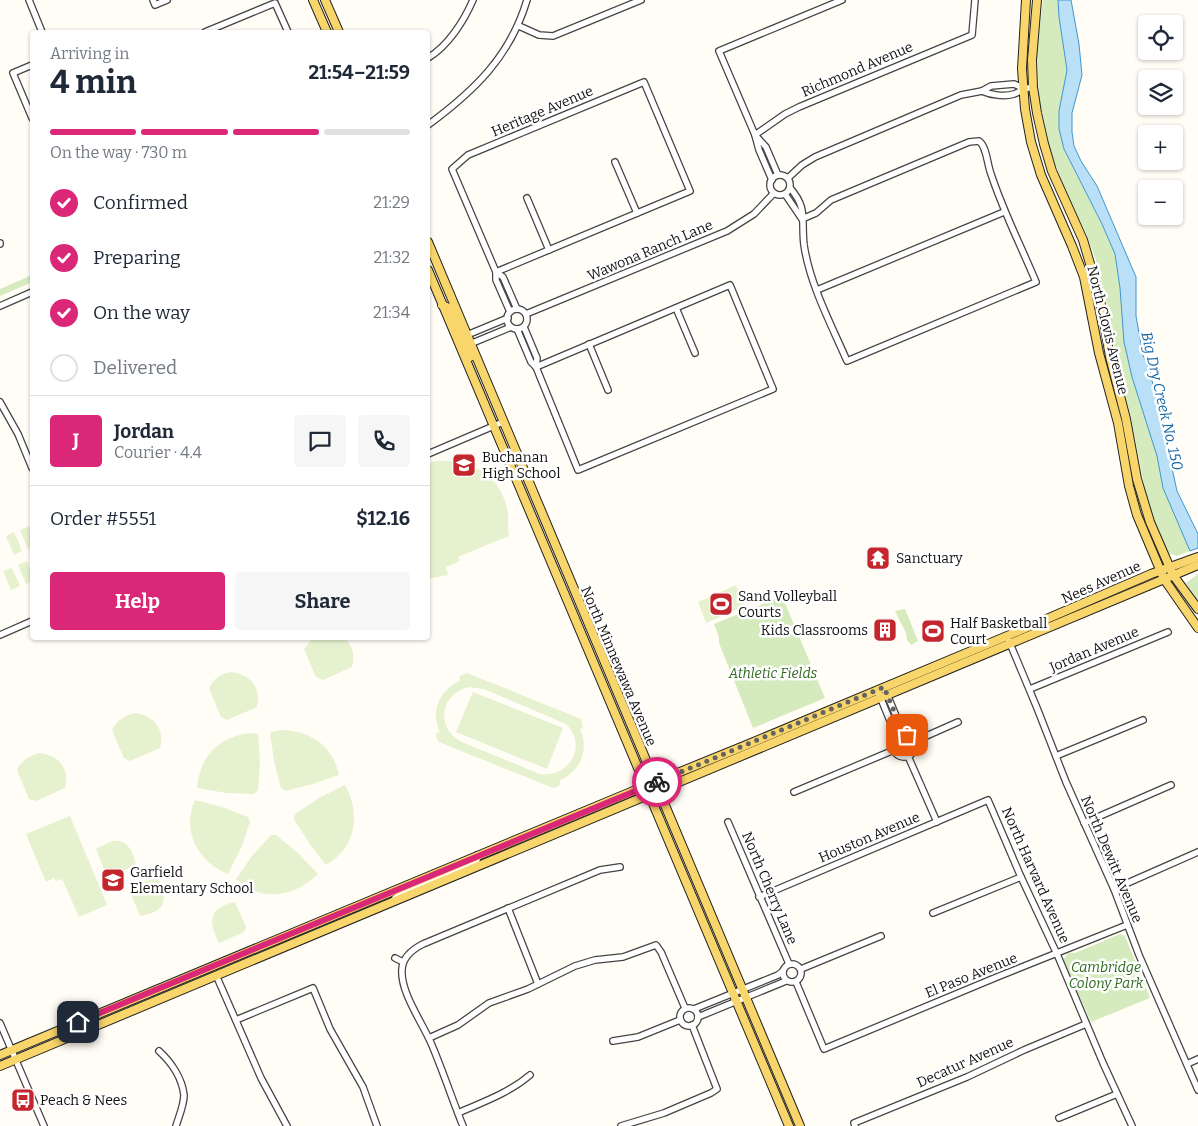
<!DOCTYPE html>
<html lang="en">
<head>
<meta charset="utf-8">
<style>
  :root { --surface:#fff; --page:#f6f6f7; --text:#1f2937; --muted:#747a83; --line:#e0e1e3; --accent:#db2777 }
  body { margin:0; font-family:Bitter,serif; background:var(--page); color:var(--text); height:100vh; display:flex; flex-direction:column; font-size:19px; white-space:nowrap }
  * { box-sizing:border-box; margin:0 }
  p { font-size:16px; color:var(--muted) }
  .icon { flex:none; width:28px; height:28px; fill:none; stroke:currentColor; stroke-width:2; stroke-linecap:round; stroke-linejoin:round }
  .map { position:relative; flex:1; overflow:hidden }
  .sheet { position:absolute; left:30px; top:30px; width:400px; height:610px; display:flex; flex-direction:column; background:var(--surface); border-radius:5px; box-shadow:0 1px 4px #0004 }
  .sheet>* { flex:none }
  .controls { position:absolute; left:1138px; top:15px; display:grid; gap:10px }
  .controls a { display:grid; place-items:center; width:45px; height:45px; border-radius:5px; background:var(--surface); box-shadow:0 1px 4px #0004; font-size:25px }
  .pin { position:absolute; display:grid; place-items:center; width:42px; height:42px; color:#fff; margin:-21px; border-radius:10px; box-shadow:0 2px 8px #0006 }
  .courier { position:absolute; display:grid; place-items:center; width:50px; height:50px; margin:-25px; border:4px solid #db2777; border-radius:50%; background:#fff; color:#222; box-shadow:0 1px 6px #0007 }
  .head em { font-style:normal; font-weight:700 }
  .head div { display:flex; flex-direction:column-reverse }
  .head { display:flex; align-items:center; justify-content:space-between; height:85px; padding:0 20px }
  h1 { font-size:32px; font-weight:700; line-height:38px }
  .bar { display:grid; grid-template-columns:repeat(4,1fr); gap:8px 5px; align-content:center; height:60px; padding:0 20px }
  .bar i { height:6px; border-radius:4px; background:var(--line) }
  .bar .current { background:var(--accent) }
  .bar p { grid-column:span 4 }
  .line { display:flex; align-items:center; gap:12px; padding:0 20px; border-top:1px solid var(--line) }
  .line div { flex:1 }
  .round { display:grid; place-items:center; flex:none; width:52px; height:52px; border-radius:5px; background:var(--page) }
  ol { padding:0 20px; list-style:none }
  li { display:flex; align-items:center; gap:15px; height:55px }
  li p { margin-inline-start:auto }
  li .icon { padding:5px; border-radius:50%; background:var(--accent); color:#fff; stroke-width:4 }
  li:last-child { color:var(--muted) }
  li i { width:28px; height:28px; border:2px solid var(--line); border-radius:50% }
  .button { display:flex; gap:10px; margin-top:auto; padding:10px 20px }
  .button a { flex:1; height:58px; border-radius:5px; background:var(--accent); color:#fff; font-size:20px; font-weight:700; line-height:58px; text-align:center }
  .button a+a { background:var(--page); color:var(--text) }
  .map>svg:first-child { display:block }
  .green { fill:#d5ebbd }
  .pitch { fill:#e6f2cf; fill-rule:evenodd }
  .water { fill:#b9e0f7; stroke:#3f96cf }
  .lines { fill:none; stroke-linecap:round; stroke-linejoin:round }
  .minor-casing { stroke:#444; stroke-width:8 }
  .major-casing { stroke:#222; stroke-width:10 }
  .minor { stroke:#fff; stroke-width:5.5 }
  .major { stroke:#f9d66b; stroke-width:8 }
  .done { stroke:#646461; stroke-width:5; stroke-dasharray:0 9 }
  .route { stroke:#db2777; stroke-width:6 }
  .labels { text-anchor:middle; stroke-width:5; stroke-linejoin:round; paint-order:stroke }
  .street-label { font-size:14px; fill:#111; stroke:#fff }
  .poi-label { font-size:14px; fill:#111; stroke:#fff; text-anchor:start }
  .park-label { font-size:14px; font-style:italic; fill:#2f6b1f; stroke:#fff }
  .water-label { font-size:15px; font-style:italic; fill:#1768a6; stroke:#fff }
</style>
</head>
<body>
<div class="map">
<svg width="1198" height="1126" viewBox="0 0 1198 1126">
  <rect width="100%" height="100%" fill="#fffdf5"/>
  <!-- green -->
  <g class="green">
    <path d="M1043,0H1058L1059,17L1067,70L1059,111V129L1064,149L1102,224L1115,254L1132,377L1157,456L1163,488L1190,551L1177,556L1168,553L1155,523L1145,490L1131,417L1118,369L1105,294L1095,257L1085,231L1066,193L1050,149L1039,97L1037,50Z"/>
    <path d="M32,275V282L0,296V289Z"/>
    <path d="M1198,574V601L1186,583Z"/>
    <path d="M782,596L825,698L753,728L719,643V637L714,624Z"/>
    <path d="M905,609L918,641L911,645L907,640L906,633L895,611Z"/>
    <path d="M1120,934L1125,936L1150,998L1091,1022L1063,960L1068,953H1075Z"/>
  </g>
  <!-- pitch -->
  <g class="pitch">
    <path d="M436,461C469,459 499,473 507,508C509,517 507,527 509,536L458,557L460,561L446,567L448,575L428,579V464Z"/>
    <path d="M29,526L32,535V547L28,549L20,530Z"/>
    <path d="M14,532L22,551L14,555L6,536Z"/>
    <path d="M27,561L32,575V581L26,584L18,565Z"/>
    <path d="M12,568L20,586L11,590L3,571Z"/>
    <path d="M736,585L745,606L706,623L698,602Z"/>
    <path d="M933,627L945,638L937,644L924,635Z"/>
    <path d="M313,638H344C353,646 355,655 352,667L323,680L316,677L304,649Z"/>
    <path d="M231,672C251,674 261,688 257,707L227,720L221,717L209,689C213,678 221,674 231,672Z"/>
    <path d="M467,673L581,719L583,726L582,729H580C590,750 580,772 559,781L560,782L559,786L553,788L439,742L436,736L437,732L440,733C430,711 439,690 461,680L459,679L460,676ZM469,687L484,689L566,724C588,745 570,778 540,774L462,742C435,728 440,694 469,687Z"/>
    <path d="M473,692L563,728L547,769L456,732Z"/>
    <path d="M134,713C154,715 165,729 160,748L130,761L124,758L112,730C117,720 124,716 134,713Z"/>
    <path d="M280,730C309,730 333,745 339,775L313,784L286,791L281,788L274,761L270,733Z"/>
    <path d="M250,733L258,734L260,762L258,790L254,794L226,793L197,788C200,756 218,737 250,733Z"/>
    <path d="M39,753C59,755 70,769 65,788L36,801L29,799L17,770C22,760 29,756 39,753Z"/>
    <path d="M345,785C361,814 356,848 326,865L309,843L294,819L295,814L319,798Z"/>
    <path d="M195,800L222,807L248,817L250,822L241,848L228,874C198,862 181,831 195,800Z"/>
    <path d="M70,816L107,905L79,917L62,879L56,881L54,878L46,882L26,834Z"/>
    <path d="M271,835H276L298,853L318,874C295,897 261,903 236,879L252,856Z"/>
    <path d="M112,841C128,839 133,852 136,865L111,876L106,874L96,849Z"/>
    <path d="M157,876C168,899 168,911 140,916L130,891L132,887Z"/>
    <path d="M235,902L246,927L244,932L219,943C208,921 208,908 235,902Z"/>
  </g>
  <!-- water -->
  <path class="water" d="M1058,0H1071L1079,44L1082,75L1072,113V132L1074,146L1081,161L1097,186L1136,277V316L1143,355L1149,369L1158,404L1177,491L1198,534V548L1190,551L1163,488L1157,456L1132,377L1124,342L1120,288L1115,254L1102,224L1064,149L1059,129V111L1067,70L1059,17Z"/>
  <g class="lines">
    <!-- minor casing -->
    <g class="minor-casing">
      <g id="minor">
        <path d="M29,0L42,32"/>
        <path d="M153,0L155,5L167,0"/>
        <path d="M519,26L539,35L553,36L641,0"/>
        <path d="M205,32L275,3L288,32"/>
        <path d="M428,58C448,46 464,21 473,0"/>
        <path d="M32,65L13,73L32,118"/>
        <path d="M982,91C991,95 1004,97 1014,94C1022,91 1023,88 1033,87"/>
        <path d="M428,125C474,91 510,57 527,0"/>
        <path d="M755,135L785,114L799,107L972,35L975,0"/>
        <path d="M756,136L766,147L778,175"/>
        <path d="M615,162L637,213"/>
        <circle cx="780" cy="185" r="10"/>
        <path d="M788,178L802,165L815,157L961,95L982,91L991,86L1014,84L1023,88"/>
        <path d="M772,180L759,150L755,135L719,51L842,0"/>
        <path d="M790,188C808,208 801,220 804,245C810,285 831,324 847,361L1036,282C1021,246 1003,211 991,174C987,164 987,147 979,141L969,142L831,200L816,213L802,219"/>
        <path d="M785,194L802,219"/>
        <path d="M527,198L549,250"/>
        <path d="M0,243V244"/>
        <path d="M496,272L690,191L644,82L468,155L452,169L496,272V280L510,312"/>
        <path d="M496,272L503,277L517,309"/>
        <path d="M817,290L1004,212"/>
        <path d="M0,306L32,292"/>
        <path d="M676,308L695,353"/>
        <circle cx="517" cy="319" r="10"/>
        <path d="M526,314L727,231L754,214L774,193"/>
        <path d="M524,327L537,358L536,367"/>
        <path d="M517,329L531,362L536,367L578,470L773,389L730,285L536,367"/>
        <path d="M467,335L508,318"/>
        <path d="M470,344L511,327"/>
        <path d="M589,344L608,390"/>
        <path d="M0,402L18,434L32,468"/>
        <path d="M428,454L503,422"/>
        <path d="M0,635L32,621"/>
        <path d="M1009,641L1037,708L1066,782L1114,889L1139,955L1198,1090"/>
        <path d="M884,687L904,735"/>
        <path d="M1030,689L1168,632"/>
        <path d="M879,694L897,738"/>
        <circle cx="904" cy="746" r="11"/>
        <path d="M915,741L958,722"/>
        <path d="M908,756L937,822"/>
        <path d="M1056,756L1143,720"/>
        <path d="M794,792L894,750"/>
        <path d="M728,822L789,964"/>
        <path d="M1084,823L1171,785"/>
        <path d="M1114,889L1198,852"/>
        <path d="M759,897L988,800L1021,877L1057,954L1103,1063L1132,1126"/>
        <path d="M395,898L401,894L474,863L477,860V855"/>
        <path d="M508,908L538,984"/>
        <path d="M933,913L1021,877"/>
        <path d="M395,958L403,962"/>
        <circle cx="792" cy="973" r="9"/>
        <path d="M801,969L881,936"/>
        <path d="M216,975L261,1078L287,1126"/>
        <path d="M796,982L824,1049L997,977L1127,925"/>
        <circle cx="689" cy="1017" r="9"/>
        <path d="M694,1009L778,975L783,971"/>
        <path d="M698,1017L786,981"/>
        <path d="M236,1020L313,988L330,1029L363,1087L377,1126"/>
        <path d="M0,1023L44,1126"/>
        <path d="M429,1038L458,1025L489,1003L528,989L575,966L595,960L623,957L656,945L661,952L685,1008"/>
        <path d="M613,1041L638,1037L680,1020"/>
        <path d="M159,1051C171,1062 182,1078 184,1095C184,1105 179,1116 176,1126"/>
        <path d="M1187,1064L1198,1059"/>
        <path d="M458,1113C483,1102 509,1093 530,1075"/>
        <path d="M1059,1118L1117,1094"/>
        <path d="M463,1126C452,1099 443,1071 431,1043C422,1022 400,992 402,969C403,956 413,949 423,944L600,870L620,867"/>
        <path d="M621,1126L664,1113L711,1093L717,1089L692,1025"/>
        <path d="M855,1126L854,1123L967,1077L1024,1050L1086,1024"/>
      </g>
    </g>
    <!-- major casing -->
    <g class="major-casing">
      <g id="major">
        <path d="M313,0L327,32"/>
        <path d="M325,0L339,32"/>
        <path d="M1026,0L1022,69L1025,109L1031,142L1041,175L1072,246L1084,277L1099,353L1118,423L1129,486L1137,515L1164,579L1198,628"/>
        <path d="M1037,0L1032,60L1033,87L1037,113L1044,144L1052,171L1083,240L1099,294L1110,357L1126,419L1137,479L1150,522L1173,575L1198,609"/>
        <path d="M428,242L800,1126"/>
        <path d="M428,270L789,1126"/>
        <path d="M442,305L449,308L470,357"/>
        <path d="M0,1055L638,789L744,746L1007,636L1151,574L1198,557"/>
        <path d="M0,1066L1198,565"/>
      </g>
    </g>
    <!-- minor -->
    <use href="#minor" class="minor"/>
    <!-- major -->
    <use href="#major" class="major"/>
  </g>
  <g class="lines">
    <!-- done -->
    <path class="done" d="M657,782L884,687L904,735H907"/>
    <!-- route -->
    <path class="route" d="M78,1022L657,782"/>
  </g>
  <!-- icons -->
  <defs>
    <g id="school-square" transform="scale(1.25)"><rect x="-9" y="-9" width="18" height="18" rx="4" fill="#c4262e" stroke="#fff"/><path d="M0-5L7-2L0 1L-7-2ZM-4 1L0 2.5L4 1V4Q0 6-4 4Z" fill="#fff"/></g>
    <g id="temple-square" transform="scale(1.25)"><rect x="-9" y="-9" width="18" height="18" rx="4" fill="#c4262e" stroke="#fff"/><path d="M0-6L5-2H3V0L6.5 2.5H4V6H1.5V3h-3V6H-4V2.5H-6.5L-3 0V-2H-5Z" fill="#fff"/></g>
    <g id="stadium-square" transform="scale(1.25)"><rect x="-9" y="-9" width="18" height="18" rx="4" fill="#c4262e" stroke="#fff"/><path d="M0-5a6.5 5 0 1 0 0 10a6.5 5 0 1 0 0-10ZM-3.5-1.8h7v3.6h-7Z" fill="#fff"/></g>
    <g id="building-square" transform="scale(1.25)"><rect x="-9" y="-9" width="18" height="18" rx="4" fill="#c4262e" stroke="#fff"/><path d="M-4-6H4V6H1V3H-1V6H-4ZM-2.5-4.3h1.7v1.8h-1.7ZM.8-4.3h1.7v1.8H.8ZM-2.5-1h1.7V.8h-1.7ZM.8-1h1.7V.8H.8Z" fill="#fff"/></g>
    <g id="bus-square" transform="scale(1.25)"><rect x="-9" y="-9" width="18" height="18" rx="4" fill="#c4262e" stroke="#fff"/><path d="M-5-6H5V4H4V6H2V4H-2V6H-4V4H-5ZM-3.5-4V0h7V-4ZM-3.5 1.2v1.5H-2V1.2ZM2 1.2v1.5H3.5V1.2Z" fill="#fff"/></g>
  </defs>
  <g fill-rule="evenodd">
    <use href="#school-square" x="464" y="465"/>
    <use href="#temple-square" x="878" y="558"/>
    <use href="#stadium-square" x="721" y="604"/>
    <use href="#building-square" x="885" y="630"/>
    <use href="#stadium-square" x="933" y="631"/>
    <use href="#school-square" x="113" y="880"/>
    <use href="#bus-square" x="23" y="1100"/>
  </g>
  <g class="labels">
    <!-- street labels -->
    <g class="street-label">
      <text transform="translate(857 69) rotate(-23)" y="5">Richmond Avenue</text>
      <text transform="translate(542 111) rotate(-23)" y="5">Heritage Avenue</text>
      <text transform="translate(650 250) rotate(-23)" y="5">Wawona Ranch Lane</text>
      <text transform="translate(1108 330) rotate(76)" y="5">North Clovis Avenue</text>
      <text transform="translate(1101 582) rotate(-24)" y="5">Nees Avenue</text>
      <text transform="translate(1094 649) rotate(-23)" y="5">Jordan Avenue</text>
      <text transform="translate(619 666) rotate(67)" y="5">North Minnewawa Avenue</text>
      <text transform="translate(869 837) rotate(-23)" y="5">Houston Avenue</text>
      <text transform="translate(1112 859) rotate(67)" y="5">North Dewitt Avenue</text>
      <text transform="translate(1036 875) rotate(66)" y="5">North Harvard Avenue</text>
      <text transform="translate(770 888) rotate(67)" y="5">North Cherry Lane</text>
      <text transform="translate(971 975) rotate(-22)" y="5">El Paso Avenue</text>
      <text transform="translate(965 1062) rotate(-24)" y="5">Decatur Avenue</text>
    </g>
    <!-- poi labels -->
    <g class="poi-label">
      <text x="482" y="462">Buchanan<tspan x="482" dy="16">High School</tspan></text>
      <text x="896" y="563">Sanctuary</text>
      <text x="738" y="601">Sand Volleyball<tspan x="738" dy="16">Courts</tspan></text>
      <text x="950" y="628">Half Basketball<tspan x="950" dy="16">Court</tspan></text>
      <text x="868" y="635" text-anchor="end">Kids Classrooms</text>
      <text x="130" y="877">Garfield<tspan x="130" dy="16">Elementary School</tspan></text>
      <text x="40" y="1105">Peach &amp; Nees</text>
    </g>
    <!-- park labels -->
    <g class="park-label">
      <text x="773" y="678">Athletic Fields</text>
      <text x="1106" y="972">Cambridge<tspan x="1106" dy="16">Colony Park</tspan></text>
    </g>
    <!-- water labels -->
    <g class="water-label">
      <text transform="translate(1162 401) rotate(77)" y="5">Big Dry Creek No. 150</text>
    </g>
  </g>
</svg>
<div class="controls">
<a><svg class="icon" aria-label="locate" viewBox="0 0 24 24"><circle cx="12" cy="12" r="6"/><path d="M12 2v4M12 18v4M2 12h4M18 12h4"/></svg></a>
<a><svg class="icon" aria-label="layers" viewBox="0 0 24 24"><path d="M12 4l9 5-9 5-9-5zM3 14l9 5 9-5"/></svg></a>
<a>+</a>
<a>−</a>
</div>
<div class="pin" style="left:907px;top:735px;background:#ea580c"><svg class="icon" aria-label="bag" viewBox="0 0 24 24"><path d="M5 8h14l-1 12H6zM9 8a3 3 0 0 1 6 0"/></svg></div>
<div class="pin" style="left:78px;top:1022px;background:#1f2937"><svg class="icon" aria-label="home" viewBox="0 0 24 24"><path d="M3 11l9-7 9 7M6 9v11h12V9"/></svg></div>
<div class="courier" style="left:657px;top:782px"><svg class="icon" aria-label="bike" viewBox="0 0 24 24"><circle cx="6" cy="16" r="4"/><circle cx="18" cy="16" r="4"/><path d="M6 16l4-8h5l3 8M10 8l3 8H6M13 5h3"/></svg></div>
<section class="sheet">
<div class="head"><div><h1>4 min</h1><p>Arriving in</p></div><em>21:54–21:59</em></div>
<div class="bar"><i class="current"></i><i class="current"></i><i class="current"></i><i></i><p>On the way · 730 m</p></div>
<ol>
<li><svg class="icon" aria-label="check" viewBox="0 0 24 24"><path d="M5 12l5 5 9-10"/></svg>Confirmed<p>21:29</p></li>
<li><svg class="icon" aria-label="check" viewBox="0 0 24 24"><path d="M5 12l5 5 9-10"/></svg>Preparing<p>21:32</p></li>
<li><svg class="icon" aria-label="check" viewBox="0 0 24 24"><path d="M5 12l5 5 9-10"/></svg>On the way<p>21:34</p></li>
<li><i></i>Delivered</li>
</ol>
<div class="line" style="height:90px"><b class="round" style="background:var(--accent);color:#fff">J</b><div><b>Jordan</b><p>Courier · 4.4</p></div><a class="round"><svg class="icon" aria-label="chat" viewBox="0 0 24 24"><path d="M4 5h16v11H9l-5 4z"/></svg></a><a class="round"><svg class="icon" aria-label="phone" viewBox="0 0 24 24"><path d="M5 4h4l2 5-3 2q2 4 5 5l2-3 5 2v4C11 20 4 13 5 4z"/></svg></a></div>
<div class="line" style="height:65px"><div>Order #5551</div><b>$12.16</b></div>
<div class="button"><a>Help</a><a>Share</a></div>
</section>
</div>
</body>
</html>
